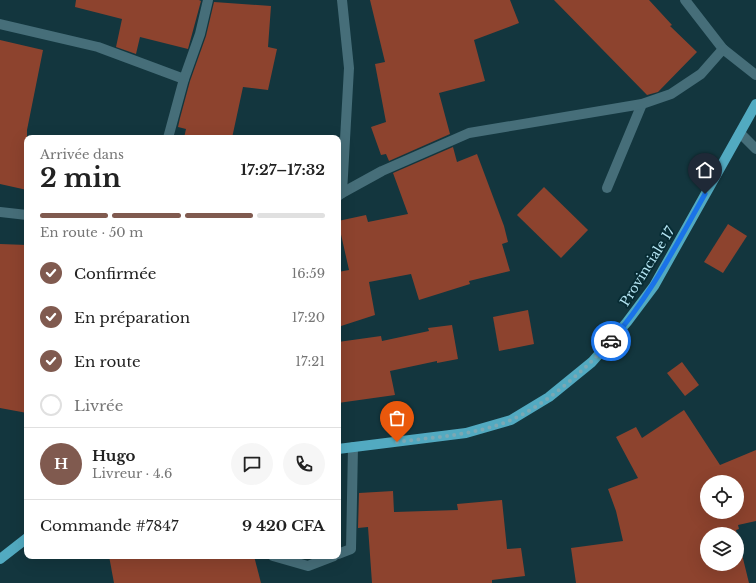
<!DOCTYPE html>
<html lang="fr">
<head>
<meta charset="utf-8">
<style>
  :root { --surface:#fff; --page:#f6f6f6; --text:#222; --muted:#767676; --line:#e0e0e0; --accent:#805a4f }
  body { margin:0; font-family:"Libre Baskerville",serif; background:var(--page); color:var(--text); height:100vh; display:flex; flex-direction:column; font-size:15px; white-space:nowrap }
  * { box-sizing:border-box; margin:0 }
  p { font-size:13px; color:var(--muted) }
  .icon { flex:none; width:22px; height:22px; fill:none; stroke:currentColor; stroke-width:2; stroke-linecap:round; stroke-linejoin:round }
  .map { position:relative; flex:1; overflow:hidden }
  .side { position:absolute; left:24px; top:135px; width:317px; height:424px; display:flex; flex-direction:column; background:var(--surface); border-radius:8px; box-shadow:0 4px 16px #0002 }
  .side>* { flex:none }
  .fabs { position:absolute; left:700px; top:475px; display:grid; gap:8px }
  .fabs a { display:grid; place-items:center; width:44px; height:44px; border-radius:50%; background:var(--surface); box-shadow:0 4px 16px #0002; font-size:20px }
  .pin { position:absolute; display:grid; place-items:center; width:34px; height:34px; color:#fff; margin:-41px -17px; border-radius:50% 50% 50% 0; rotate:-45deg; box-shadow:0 0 4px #0007 }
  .pin .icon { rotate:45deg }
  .courier { position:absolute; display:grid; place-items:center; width:40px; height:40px; margin:-20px; border:3px solid #1a73e8; border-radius:50%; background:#fff; color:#222; box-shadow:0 1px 5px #0007 }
  .headline em { font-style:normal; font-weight:700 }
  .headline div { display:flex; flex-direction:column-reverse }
  .headline { display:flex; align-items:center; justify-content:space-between; height:68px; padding:0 16px }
  h1 { font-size:26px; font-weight:700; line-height:30px }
  .bar { display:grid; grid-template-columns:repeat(4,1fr); gap:6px 4px; align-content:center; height:48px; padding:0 16px }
  .bar i { height:5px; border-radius:3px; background:var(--line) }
  .bar .active { background:var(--accent) }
  .bar p { grid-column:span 4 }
  .line { display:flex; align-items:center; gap:10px; padding:0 16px; border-top:1px solid var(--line) }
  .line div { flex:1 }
  .round { display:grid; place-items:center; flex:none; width:42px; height:42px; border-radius:21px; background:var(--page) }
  ol { padding:0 16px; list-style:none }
  li { display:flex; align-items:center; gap:12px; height:44px }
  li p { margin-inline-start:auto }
  li .icon { padding:4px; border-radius:50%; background:var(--accent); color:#fff; stroke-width:4 }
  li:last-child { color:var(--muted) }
  li i { width:22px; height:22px; border:2px solid var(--line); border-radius:50% }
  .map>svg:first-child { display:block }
  .building { fill:#8d432e; fill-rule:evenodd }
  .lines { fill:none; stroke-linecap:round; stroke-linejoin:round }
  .street { stroke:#466e79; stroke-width:10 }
  .primary { stroke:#52aac1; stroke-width:10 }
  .done { stroke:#7ca8b4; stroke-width:4; stroke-dasharray:0 7.2 }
  .route { stroke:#1a73e8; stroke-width:5 }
  .labels { text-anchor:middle; stroke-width:4; stroke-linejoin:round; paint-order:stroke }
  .street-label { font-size:13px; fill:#b5e5f3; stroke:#072c34 }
</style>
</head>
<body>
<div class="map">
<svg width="756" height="583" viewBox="0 0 756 583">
  <rect width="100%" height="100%" fill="#13363e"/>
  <!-- building -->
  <g class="building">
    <path d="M76,0H199L201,1L188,49L140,37L136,54L116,47L122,19L75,7Z"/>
    <path d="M370,0H510L519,23L474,40L485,81L439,93L450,134L389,161L386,154L381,155L371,127L386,122L375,64L385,62Z"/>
    <path d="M554,0H649L672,25L670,26L697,52L658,92L647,95Z"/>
    <path d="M214,2L271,6L268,47L277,49L268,90L243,87L232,138H184L186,129L178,127L180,118L190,81L206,36Z"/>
    <path d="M0,40L43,50L27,130V190L0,184Z"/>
    <path d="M453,147L457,162L477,154L504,226L508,242L502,244L510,271L469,281L470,284L419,300L411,274L369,282L375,315L338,327V272L349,270L338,221L366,215L368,222L408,214L393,173Z"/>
    <path d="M544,187L588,230L561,258L517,215Z"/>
    <path d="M728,224L747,236L723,273L704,262Z"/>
    <path d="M0,244L27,245V413L0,408Z"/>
    <path d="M528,310L534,344L499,351L493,317Z"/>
    <path d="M452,325L458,359L437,363V361L390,371L395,395L338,403V342L381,336L382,341L429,331L428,328Z"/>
    <path d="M682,362L699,385L685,396L667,373Z"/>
    <path d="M684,410L720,465L756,450V521L738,525L739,529L736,530L749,583H576L571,548L623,541L616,511L608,489L638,478L616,437L636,427L642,438ZM707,482H737V512H707ZM707,534H737V564H707Z"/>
    <path d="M393,491L394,512L458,510L457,504L502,500L507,549L521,548L525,576L492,580V583H372L368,527L358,528L359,493Z"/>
    <path d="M109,556H254L261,583H114Z"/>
  </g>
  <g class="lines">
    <!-- street -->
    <g class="street">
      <path d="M685,0L723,49"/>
      <path d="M0,24L98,47L184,79"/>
      <path d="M740,133L756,149"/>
      <path d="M168,138L184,79L200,34L208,0"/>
      <path d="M607,188L642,104"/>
      <path d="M342,193L382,171L469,133L642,104L671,94L701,74L723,49L756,75"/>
      <path d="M338,196L342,193L349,68L342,0"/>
      <path d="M0,212L27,215"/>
      <path d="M338,554L351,549L353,447"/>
      <path d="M273,556L308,566L334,556"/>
    </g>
    <!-- primary -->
    <g class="primary">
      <path d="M338,449L466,433L511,420L549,397L592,362L627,322L654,286L756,104"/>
      <path d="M0,559L27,538"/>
    </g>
  </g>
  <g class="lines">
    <!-- done -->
    <path class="done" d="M397,442C435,437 476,435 511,420C547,404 585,370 611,341"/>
    <!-- route -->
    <path class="route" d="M611,341C650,297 676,245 705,194"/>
  </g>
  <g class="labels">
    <!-- street labels -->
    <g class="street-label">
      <text transform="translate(647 266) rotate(-58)" y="5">Provinciale 17</text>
    </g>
  </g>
</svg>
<div class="fabs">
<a><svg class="icon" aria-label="locate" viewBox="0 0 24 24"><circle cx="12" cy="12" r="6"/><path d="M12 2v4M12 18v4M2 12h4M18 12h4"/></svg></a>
<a><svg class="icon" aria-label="layers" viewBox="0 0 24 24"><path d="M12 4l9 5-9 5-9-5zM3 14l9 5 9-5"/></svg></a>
</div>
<div class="pin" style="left:397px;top:442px;background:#ea580c"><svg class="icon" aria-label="bag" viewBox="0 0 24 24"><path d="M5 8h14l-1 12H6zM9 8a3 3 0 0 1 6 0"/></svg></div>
<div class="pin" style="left:705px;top:194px;background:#1f2937"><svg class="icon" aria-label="home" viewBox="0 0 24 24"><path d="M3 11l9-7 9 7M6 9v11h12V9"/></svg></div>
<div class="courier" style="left:611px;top:341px"><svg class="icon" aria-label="car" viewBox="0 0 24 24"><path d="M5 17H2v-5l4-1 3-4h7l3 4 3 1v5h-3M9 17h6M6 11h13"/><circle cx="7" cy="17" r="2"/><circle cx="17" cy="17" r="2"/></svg></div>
<section class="side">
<div class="headline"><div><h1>2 min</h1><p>Arrivée dans</p></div><em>17:27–17:32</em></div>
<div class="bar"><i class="active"></i><i class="active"></i><i class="active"></i><i></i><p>En route · 50 m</p></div>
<ol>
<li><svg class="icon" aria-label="check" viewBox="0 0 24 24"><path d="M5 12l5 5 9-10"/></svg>Confirmée<p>16:59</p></li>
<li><svg class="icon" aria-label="check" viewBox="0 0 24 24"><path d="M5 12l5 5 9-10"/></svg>En préparation<p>17:20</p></li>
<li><svg class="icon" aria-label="check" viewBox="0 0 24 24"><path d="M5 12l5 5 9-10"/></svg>En route<p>17:21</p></li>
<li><i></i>Livrée</li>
</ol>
<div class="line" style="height:72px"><b class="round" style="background:var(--accent);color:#fff">H</b><div><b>Hugo</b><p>Livreur · 4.6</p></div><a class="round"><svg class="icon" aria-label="chat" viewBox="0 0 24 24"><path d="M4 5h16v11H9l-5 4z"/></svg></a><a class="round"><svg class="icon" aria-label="phone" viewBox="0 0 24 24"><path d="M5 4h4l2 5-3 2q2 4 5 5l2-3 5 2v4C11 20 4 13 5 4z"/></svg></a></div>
<div class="line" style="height:52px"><div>Commande #7847</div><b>9 420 CFA</b></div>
</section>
</div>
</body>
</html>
